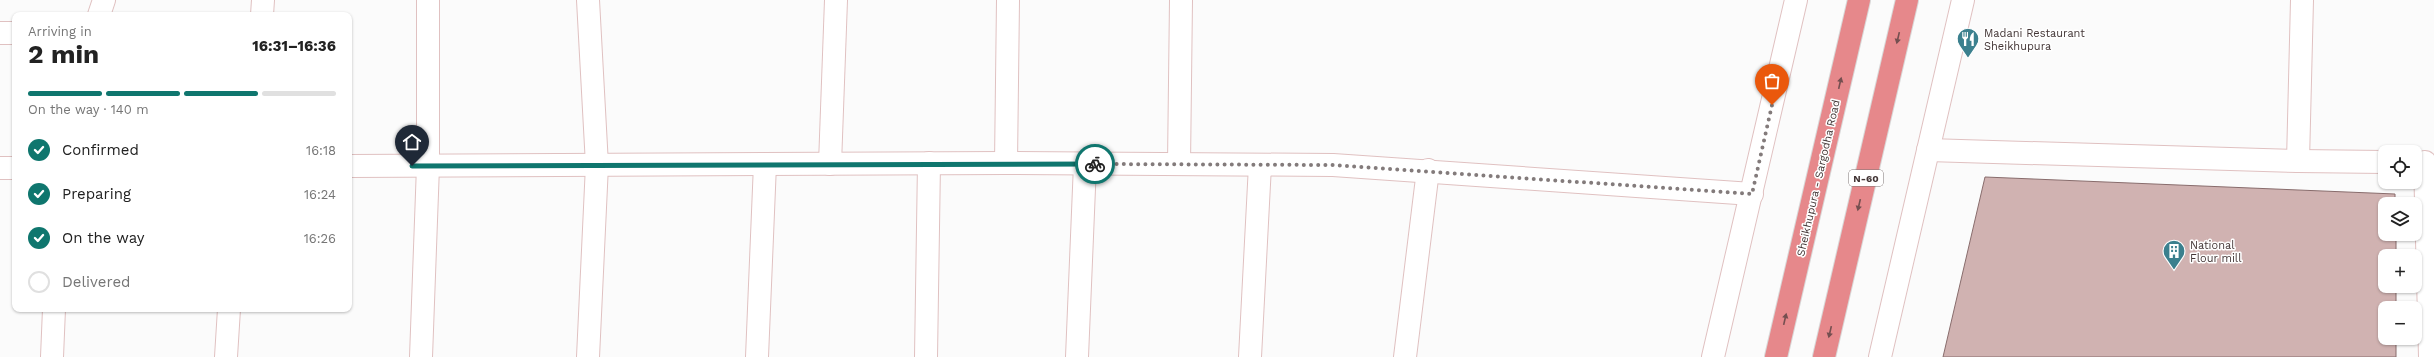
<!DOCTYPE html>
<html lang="en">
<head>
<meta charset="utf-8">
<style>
  :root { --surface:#fff; --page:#f6f6f6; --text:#222; --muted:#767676; --line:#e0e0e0; --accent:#0f766e }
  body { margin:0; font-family:"Work Sans",sans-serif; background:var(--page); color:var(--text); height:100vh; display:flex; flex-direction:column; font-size:15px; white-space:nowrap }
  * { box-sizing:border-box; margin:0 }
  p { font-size:13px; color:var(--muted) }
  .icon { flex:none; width:22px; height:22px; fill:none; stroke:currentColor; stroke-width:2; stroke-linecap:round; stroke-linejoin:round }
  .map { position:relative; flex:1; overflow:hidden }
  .side { position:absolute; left:12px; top:12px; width:340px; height:300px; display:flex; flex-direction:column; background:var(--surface); border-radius:8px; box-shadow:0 1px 3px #0004 }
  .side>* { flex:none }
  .fabs { position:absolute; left:2378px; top:145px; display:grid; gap:8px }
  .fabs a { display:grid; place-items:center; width:44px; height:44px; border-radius:8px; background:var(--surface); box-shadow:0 1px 3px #0004; font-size:20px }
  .pin { position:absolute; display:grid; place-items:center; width:34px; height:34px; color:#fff; margin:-41px -17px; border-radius:50% 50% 50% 0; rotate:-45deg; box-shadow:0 0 4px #0007 }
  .pin .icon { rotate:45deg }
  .courier { position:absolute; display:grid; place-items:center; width:40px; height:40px; margin:-20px; border:3px solid #0f766e; border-radius:50%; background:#fff; color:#222; box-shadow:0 1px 5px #0007 }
  .overview em { font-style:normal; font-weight:700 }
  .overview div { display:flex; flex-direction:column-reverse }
  .overview { display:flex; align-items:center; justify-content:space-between; height:68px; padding:0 16px }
  h1 { font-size:26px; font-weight:700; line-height:30px }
  .bar { display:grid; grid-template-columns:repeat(4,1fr); gap:6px 4px; align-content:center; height:48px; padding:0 16px }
  .bar i { height:5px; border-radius:3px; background:var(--line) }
  .bar .selected { background:var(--accent) }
  .bar p { grid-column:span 4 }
  ol { padding:0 16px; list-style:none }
  li { display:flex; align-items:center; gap:12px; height:44px }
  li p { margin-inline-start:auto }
  li .icon { padding:4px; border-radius:50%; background:var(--accent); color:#fff; stroke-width:4 }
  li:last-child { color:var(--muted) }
  li i { width:22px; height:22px; border:2px solid var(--line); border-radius:50% }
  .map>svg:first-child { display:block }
  .building { fill:#d0b2b1; stroke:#886c6c }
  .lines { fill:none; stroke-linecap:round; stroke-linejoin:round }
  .minor-casing { stroke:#e0c1c1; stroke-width:24 }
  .highway-casing { stroke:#d9d7d7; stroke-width:24 }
  .minor { stroke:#fff; stroke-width:22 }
  .highway { stroke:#e6888b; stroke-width:22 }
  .oneway { fill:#744f50 }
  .done { stroke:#837b7b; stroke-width:4; stroke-dasharray:0 7.2 }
  .route { stroke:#0f766e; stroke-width:5 }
  .labels { text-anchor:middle; stroke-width:3; stroke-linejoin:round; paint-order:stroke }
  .shield { fill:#fff; stroke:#7b7272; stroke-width:1 }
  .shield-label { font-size:10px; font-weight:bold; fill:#433636 }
  .poi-label { font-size:11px; fill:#433636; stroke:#fff; text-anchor:start }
  .street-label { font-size:11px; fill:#433636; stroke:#fff }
</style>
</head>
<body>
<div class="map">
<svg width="2434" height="357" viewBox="0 0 2434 357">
  <rect width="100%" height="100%" fill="#fbfbfb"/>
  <!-- building -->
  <path class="building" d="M1985,177L2395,194V204H2385V234H2396V256H2385V286H2396V308H2385V338H2396V357H1943Z"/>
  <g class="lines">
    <!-- minor casing -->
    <g class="minor-casing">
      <g id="minor">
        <path d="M588,0L597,165L588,357"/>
        <path d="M99,15L104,0"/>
        <path d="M262,15L263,0"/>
        <path d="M0,33H15"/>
        <path d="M1928,150L2298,161L2385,162"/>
        <path d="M2298,161L2302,0"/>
        <path d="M2425,162L2430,357"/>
        <path d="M1006,163L1008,0"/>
        <path d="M830,164L836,0"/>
        <path d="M1179,164L1181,0"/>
        <path d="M349,166L1006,163L1333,165L1752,194"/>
        <path d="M0,168H15"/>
        <path d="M52,357L54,309"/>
        <path d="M226,357L229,309"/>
        <path d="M421,357L428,166V0"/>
        <path d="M757,357L765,164"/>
        <path d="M926,357L929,163"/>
        <path d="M1077,357L1085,164"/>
        <path d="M1250,357L1260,165"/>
        <path d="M1405,357L1428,170"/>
        <path d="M1713,357L1796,0"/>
        <path d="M1880,357L1963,0"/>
      </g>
    </g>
    <!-- highway casing -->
    <g class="highway-casing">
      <g id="highway">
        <path d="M1776,357L1859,0"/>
        <path d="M1824,357L1907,0"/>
      </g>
    </g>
    <!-- minor -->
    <use href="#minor" class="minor"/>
    <!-- highway -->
    <use href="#highway" class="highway"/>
  </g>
  <!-- one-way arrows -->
  <defs><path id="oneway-solid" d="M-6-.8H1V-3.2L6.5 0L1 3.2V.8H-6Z"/></defs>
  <g class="oneway">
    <use href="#oneway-solid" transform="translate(1898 38) rotate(103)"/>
    <use href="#oneway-solid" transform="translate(1840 83) rotate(-77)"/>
    <use href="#oneway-solid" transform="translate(1859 205) rotate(103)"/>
    <use href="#oneway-solid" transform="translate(1785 319) rotate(-77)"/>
    <use href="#oneway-solid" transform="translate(1830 332) rotate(103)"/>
  </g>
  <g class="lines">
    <!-- done -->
    <path class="done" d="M1095,164L1333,165L1752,194L1772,105"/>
    <!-- route -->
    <path class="route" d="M412,166L1095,164"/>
  </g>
  <!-- icons -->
  <defs>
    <g id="restaurant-pin" transform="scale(1.15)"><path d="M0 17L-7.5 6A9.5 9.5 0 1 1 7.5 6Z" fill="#3b808e" stroke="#fff"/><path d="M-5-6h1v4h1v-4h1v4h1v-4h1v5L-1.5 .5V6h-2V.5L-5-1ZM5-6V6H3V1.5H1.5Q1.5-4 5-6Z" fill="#fff"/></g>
    <g id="building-pin" transform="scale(1.15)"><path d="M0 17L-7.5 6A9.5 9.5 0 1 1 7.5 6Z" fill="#3b808e" stroke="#fff"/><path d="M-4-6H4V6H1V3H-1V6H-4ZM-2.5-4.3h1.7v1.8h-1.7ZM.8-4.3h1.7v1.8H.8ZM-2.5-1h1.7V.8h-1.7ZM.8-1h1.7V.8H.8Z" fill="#fff"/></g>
  </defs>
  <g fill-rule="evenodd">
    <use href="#restaurant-pin" x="1968" y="39"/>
    <use href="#building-pin" x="2174" y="251"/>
  </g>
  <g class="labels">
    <!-- shield labels -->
    <rect class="shield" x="1849" y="170" width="34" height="16" rx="3"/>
    <g class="shield-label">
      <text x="1866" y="182">N-60</text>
    </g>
    <!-- poi labels -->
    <g class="poi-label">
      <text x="1984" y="37">Madani Restaurant<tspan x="1984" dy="13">Sheikhupura</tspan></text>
      <text x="2190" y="249">National<tspan x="2190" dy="13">Flour mill</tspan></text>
    </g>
    <!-- street labels -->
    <g class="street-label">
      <text transform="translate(1818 178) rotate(-77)" y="4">Sheikhupura - Sargodha Road</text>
    </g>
  </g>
</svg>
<div class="fabs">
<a><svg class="icon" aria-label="locate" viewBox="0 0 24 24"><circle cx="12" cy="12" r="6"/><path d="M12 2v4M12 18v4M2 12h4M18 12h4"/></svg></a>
<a><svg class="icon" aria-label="layers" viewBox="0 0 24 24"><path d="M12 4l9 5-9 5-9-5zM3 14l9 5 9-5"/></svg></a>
<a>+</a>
<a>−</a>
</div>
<div class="pin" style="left:1772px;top:105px;background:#ea580c"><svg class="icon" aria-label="bag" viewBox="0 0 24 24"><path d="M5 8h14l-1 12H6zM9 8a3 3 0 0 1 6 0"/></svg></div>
<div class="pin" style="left:412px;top:166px;background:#1f2937"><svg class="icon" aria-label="home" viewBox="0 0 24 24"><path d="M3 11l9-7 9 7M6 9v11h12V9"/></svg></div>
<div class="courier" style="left:1095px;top:164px"><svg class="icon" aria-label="bike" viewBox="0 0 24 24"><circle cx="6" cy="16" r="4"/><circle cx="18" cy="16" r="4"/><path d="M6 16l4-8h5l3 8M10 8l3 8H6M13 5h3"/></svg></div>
<section class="side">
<div class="overview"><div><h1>2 min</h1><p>Arriving in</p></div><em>16:31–16:36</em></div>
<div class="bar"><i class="selected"></i><i class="selected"></i><i class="selected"></i><i></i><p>On the way · 140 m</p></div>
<ol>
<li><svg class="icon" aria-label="check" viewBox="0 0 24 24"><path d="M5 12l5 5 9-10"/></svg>Confirmed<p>16:18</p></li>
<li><svg class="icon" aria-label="check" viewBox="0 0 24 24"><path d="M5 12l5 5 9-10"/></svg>Preparing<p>16:24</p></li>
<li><svg class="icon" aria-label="check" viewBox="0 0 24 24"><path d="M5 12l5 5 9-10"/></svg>On the way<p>16:26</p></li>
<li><i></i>Delivered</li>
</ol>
</section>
</div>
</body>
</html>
